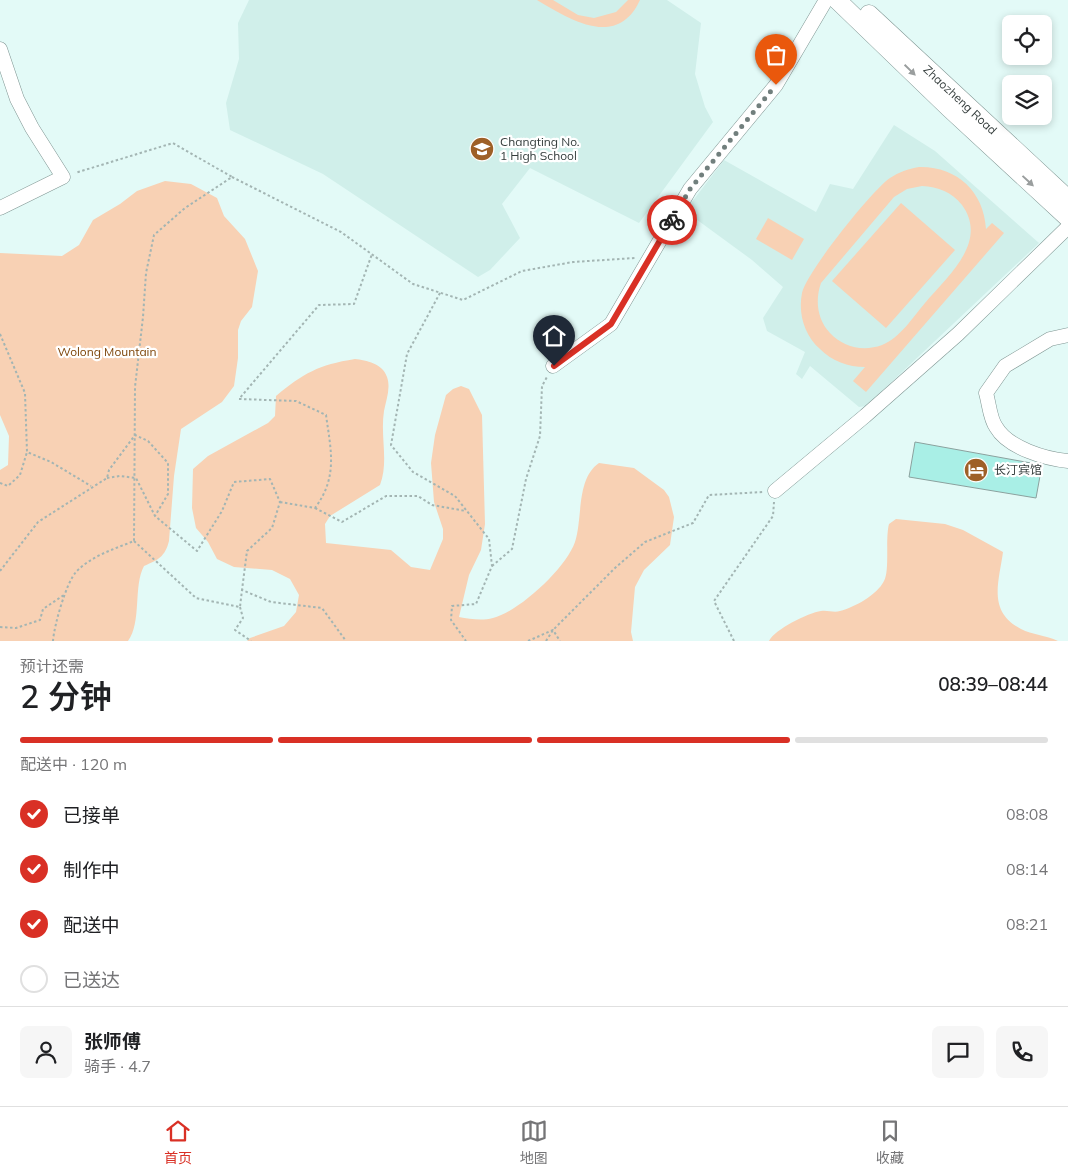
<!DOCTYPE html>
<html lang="zh">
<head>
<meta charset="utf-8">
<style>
  :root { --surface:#fff; --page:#f6f6f6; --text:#202124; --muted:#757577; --line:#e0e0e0; --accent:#d93025 }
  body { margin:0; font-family:Mulish,"Noto Sans SC",sans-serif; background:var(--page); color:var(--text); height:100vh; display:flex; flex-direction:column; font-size:19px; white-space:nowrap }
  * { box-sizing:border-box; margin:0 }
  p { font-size:16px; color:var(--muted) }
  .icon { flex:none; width:28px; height:28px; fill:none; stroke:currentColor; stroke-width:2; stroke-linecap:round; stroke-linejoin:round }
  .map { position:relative; height:641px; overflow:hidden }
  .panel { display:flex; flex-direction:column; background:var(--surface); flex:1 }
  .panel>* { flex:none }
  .buttons { position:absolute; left:1002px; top:15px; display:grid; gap:10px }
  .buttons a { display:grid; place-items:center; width:50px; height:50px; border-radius:8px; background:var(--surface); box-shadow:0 2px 8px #0003; font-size:25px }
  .pin { position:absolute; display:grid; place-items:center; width:42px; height:42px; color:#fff; margin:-51px -21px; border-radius:50% 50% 50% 0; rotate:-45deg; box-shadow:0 0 5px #0007 }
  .pin .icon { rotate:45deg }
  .courier { position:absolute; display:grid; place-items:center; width:50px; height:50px; margin:-25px; border:4px solid #d93025; border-radius:50%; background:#fff; color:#222; box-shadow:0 1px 6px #0007 }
  .head em { font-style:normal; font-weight:600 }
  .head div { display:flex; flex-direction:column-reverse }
  .head { display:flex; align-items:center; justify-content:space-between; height:85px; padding:0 20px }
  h1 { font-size:32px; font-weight:600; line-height:38px }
  .bar { display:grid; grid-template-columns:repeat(4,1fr); gap:8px 5px; align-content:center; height:60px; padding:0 20px }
  .bar i { height:6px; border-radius:4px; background:var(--line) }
  .bar .active { background:var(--accent) }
  .bar p { grid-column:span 4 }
  .line { display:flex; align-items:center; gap:12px; padding:0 20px; border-top:1px solid var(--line) }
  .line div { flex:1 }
  .round { display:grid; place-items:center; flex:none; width:52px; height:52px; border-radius:8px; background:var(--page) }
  ol { padding:0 20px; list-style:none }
  li { display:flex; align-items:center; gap:15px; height:55px }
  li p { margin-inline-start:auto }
  li .icon { padding:5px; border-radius:50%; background:var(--accent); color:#fff; stroke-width:4 }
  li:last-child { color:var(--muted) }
  li i { width:28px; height:28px; border:2px solid var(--line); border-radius:50% }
  .dock { display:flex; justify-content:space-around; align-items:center; height:70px; border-top:1px solid var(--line); background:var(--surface); font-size:14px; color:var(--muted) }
  .dock a { display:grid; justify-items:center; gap:2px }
  .dock .active { color:var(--accent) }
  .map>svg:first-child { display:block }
  .built { fill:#d0efea }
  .green { fill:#f8d1b4; fill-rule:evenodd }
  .building { fill:#a9efe6; stroke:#8ba19e }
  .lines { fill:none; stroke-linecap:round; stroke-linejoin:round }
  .minor-casing { stroke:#7f9592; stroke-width:15 }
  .major-casing { stroke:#7f9592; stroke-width:19 }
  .path { stroke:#a3b5b3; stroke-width:2; stroke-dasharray:2.5 2.5; stroke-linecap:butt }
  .minor { stroke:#fff; stroke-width:14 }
  .major { stroke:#fff; stroke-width:18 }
  .oneway { fill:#9a9e9e }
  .done { stroke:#717f7d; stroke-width:5; stroke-dasharray:0 9 }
  .route { stroke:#d93025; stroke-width:6 }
  .labels { text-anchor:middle; stroke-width:4.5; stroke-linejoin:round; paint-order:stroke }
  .street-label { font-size:12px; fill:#343d3c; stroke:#fff }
  .poi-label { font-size:12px; fill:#343d3c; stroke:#fff; text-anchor:start }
  .park-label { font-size:12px; fill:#7d4509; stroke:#fff }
</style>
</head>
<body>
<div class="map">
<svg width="1068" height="641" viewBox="0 0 1068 641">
  <rect width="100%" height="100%" fill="#e3faf7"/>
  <!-- built -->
  <g class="built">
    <path d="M249,0H667L701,23L695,74L705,107L713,122L639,223L530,168L502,204L520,238L490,270L478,277L323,174L230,130L226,103L239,59L238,23Z"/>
    <path d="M894,125L935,151L1039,243L866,406L859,407L810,366L802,379L796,374L805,352L767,331L763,318L783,287L752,260L685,211L724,160L816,212L830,184L853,189Z"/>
  </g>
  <!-- green -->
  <g class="green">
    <path d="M537,0H553L578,15L594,18L616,12L628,0H640C617,50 569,19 537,0Z"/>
    <path d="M919,167C956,166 984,191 986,229L992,223L1004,233L866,392L853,381L865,367C848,367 832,361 820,349C804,335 798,313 802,293C806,273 872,190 890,178C899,172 908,169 919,167ZM922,186C938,187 952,192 962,205C989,242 947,277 925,303C913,317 900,338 882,345C863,352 843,347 830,333C817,319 815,300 821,283L894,197L907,189Z"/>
    <path d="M165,181L191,184L217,198L224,216L245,239L258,271L252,307L241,321L238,330V358L234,386L222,402L181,429L174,476L169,541C165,557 158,560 144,566C133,586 142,622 128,641H0V470L8,465L9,436L0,415V253L62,256L79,245L93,220L120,204L137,191Z"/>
    <path d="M901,203L955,250L886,328L832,281Z"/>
    <path d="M768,218L804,239L792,260L756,239Z"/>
    <path d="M355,359C366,360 383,364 387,377C391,388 386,400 384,411C380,437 389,461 380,485L330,516L325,524L326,543L391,550L411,567L430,570L443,539V529L434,502L431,463L435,435L446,395L453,389L461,386L469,389L482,415L485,524L481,550L469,575L459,617C470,619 482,621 493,618C520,611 566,568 575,542C583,517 576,479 599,463L634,468L664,490L669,497L674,517L670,545L644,570L635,587L631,632L633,641H247L250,638L284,626L296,612L299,595L290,579L272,570L234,567L217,559L208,542L196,528L192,508L193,469L208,456L268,423L275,416L276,396C304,373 318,365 355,359Z"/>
    <path d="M896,519L945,524L963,530L1003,552C999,582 987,611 1021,629C1032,635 1046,635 1058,641H769C775,629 808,613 821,611C828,610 834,613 840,611C855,607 877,595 884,581C890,570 885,539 889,524Z"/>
  </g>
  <!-- building -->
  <path class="building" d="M915,442L1042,465L1036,498L909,477Z"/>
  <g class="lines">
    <!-- minor casing -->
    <g class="minor-casing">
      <g id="minor">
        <path d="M0,49L17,99L32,128L63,177L0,208"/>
        <path d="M1068,335L1050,339L1005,366L986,393C989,403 990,419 996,427C1008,448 1046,459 1068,461"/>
        <path d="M553,366L611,324L690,189L776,85L826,0"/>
        <path d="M775,491L865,416L958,334L1068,227"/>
      </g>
    </g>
    <!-- major casing -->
    <g class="major-casing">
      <g id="major">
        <path d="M837,0L949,108L1068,218"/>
        <path d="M869,14L1068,199"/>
      </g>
    </g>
    <!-- path -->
    <g class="path">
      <path d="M232,177L341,232L413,284L463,300L522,271L573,262L635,258"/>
      <path d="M440,293L407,354L391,445L413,472L455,496L489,539L492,566L476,604L452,606L451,620L466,641"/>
      <path d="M0,334L25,393L27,452L51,462L91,486"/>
      <path d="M107,478L120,476L136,478L155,516L197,551L222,511L234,482L270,479L280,502L272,528L247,551L242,590"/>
      <path d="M0,483L8,486L20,475L27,452"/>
      <path d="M280,502L315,508C338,477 331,451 326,415L296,401L239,399L319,305L354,304L372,254"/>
      <path d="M315,508L342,522L386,496H418L432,505L466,511"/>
      <path d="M134,541L196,598L240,607L242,590L271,602L322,608L346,641"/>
      <path d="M492,566L512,549L526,479L540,436L542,386L547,377"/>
      <path d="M0,571L38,522L107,478L109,470L135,435L148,441L168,463V494L155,516"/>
      <path d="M240,607L243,618L235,630L251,641"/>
      <path d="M0,627L16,628L40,620L43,609L64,595"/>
      <path d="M53,641C54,626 66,583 76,572C91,556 114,549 134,541L135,387L143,317L146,273L154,235L185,208L232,177L173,143L75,173"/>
      <path d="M528,641L553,630L560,641"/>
      <path d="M546,641L553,630L615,568L645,542L693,523L709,495L763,492"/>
      <path d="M734,641L714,601L773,516L774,502"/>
    </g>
    <!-- minor -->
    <use href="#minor" class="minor"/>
    <!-- major -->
    <use href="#major" class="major"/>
  </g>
  <!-- one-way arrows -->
  <defs><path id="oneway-solid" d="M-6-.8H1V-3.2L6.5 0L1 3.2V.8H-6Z" transform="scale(1.25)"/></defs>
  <g class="oneway">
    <use href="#oneway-solid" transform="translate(910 70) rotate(44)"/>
    <use href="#oneway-solid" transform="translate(1028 181) rotate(43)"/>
  </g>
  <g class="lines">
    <!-- done -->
    <path class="done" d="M672,220L690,189L776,85"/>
    <!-- route -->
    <path class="route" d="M554,366L611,324L672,220"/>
  </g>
  <!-- icons -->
  <defs>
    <g id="school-disc" transform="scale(1.25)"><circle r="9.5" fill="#9e6027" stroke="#fff"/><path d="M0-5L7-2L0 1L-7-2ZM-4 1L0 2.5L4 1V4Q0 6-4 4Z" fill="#fff"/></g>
    <g id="hotel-disc" transform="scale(1.25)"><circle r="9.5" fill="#9e6027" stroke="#fff"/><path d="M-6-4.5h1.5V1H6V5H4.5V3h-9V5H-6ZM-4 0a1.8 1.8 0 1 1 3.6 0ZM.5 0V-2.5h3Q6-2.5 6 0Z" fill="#fff"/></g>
  </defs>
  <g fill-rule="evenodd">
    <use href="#school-disc" x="482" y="149"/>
    <use href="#hotel-disc" x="976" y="470"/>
  </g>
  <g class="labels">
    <!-- street labels -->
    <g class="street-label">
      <text transform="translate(960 100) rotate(43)" y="4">Zhaozheng Road</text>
    </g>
    <!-- poi labels -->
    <g class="poi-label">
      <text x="500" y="146">Changting No.<tspan x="500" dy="14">1 High School</tspan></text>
      <text x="994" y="474">长汀宾馆</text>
    </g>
    <!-- park labels -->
    <g class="park-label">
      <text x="107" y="356">Wolong Mountain</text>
    </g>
  </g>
</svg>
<div class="buttons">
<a><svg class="icon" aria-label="locate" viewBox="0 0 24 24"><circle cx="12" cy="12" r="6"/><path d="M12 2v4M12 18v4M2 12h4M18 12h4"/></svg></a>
<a><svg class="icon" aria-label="layers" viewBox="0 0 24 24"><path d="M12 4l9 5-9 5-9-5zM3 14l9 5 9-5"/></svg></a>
</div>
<div class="pin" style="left:776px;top:85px;background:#ea580c"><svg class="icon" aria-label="bag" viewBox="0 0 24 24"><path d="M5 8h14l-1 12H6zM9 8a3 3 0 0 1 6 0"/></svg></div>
<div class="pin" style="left:554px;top:366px;background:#1f2937"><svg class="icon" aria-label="home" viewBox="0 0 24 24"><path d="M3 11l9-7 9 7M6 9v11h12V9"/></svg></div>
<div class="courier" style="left:672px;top:220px"><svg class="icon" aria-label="bike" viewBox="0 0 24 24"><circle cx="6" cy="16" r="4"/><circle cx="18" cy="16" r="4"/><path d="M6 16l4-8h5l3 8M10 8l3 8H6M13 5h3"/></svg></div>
</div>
<section class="panel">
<div class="head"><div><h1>2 分钟</h1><p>预计还需</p></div><em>08:39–08:44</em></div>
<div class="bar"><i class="active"></i><i class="active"></i><i class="active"></i><i></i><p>配送中 · 120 m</p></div>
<ol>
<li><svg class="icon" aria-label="check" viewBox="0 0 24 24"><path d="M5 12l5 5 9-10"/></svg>已接单<p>08:08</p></li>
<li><svg class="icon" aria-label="check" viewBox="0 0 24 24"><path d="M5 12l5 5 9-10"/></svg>制作中<p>08:14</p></li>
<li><svg class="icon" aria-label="check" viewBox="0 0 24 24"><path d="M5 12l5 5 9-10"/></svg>配送中<p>08:21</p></li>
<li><i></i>已送达</li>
</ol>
<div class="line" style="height:90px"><a class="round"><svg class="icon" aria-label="person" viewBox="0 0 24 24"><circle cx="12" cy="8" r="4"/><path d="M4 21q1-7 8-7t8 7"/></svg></a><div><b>张师傅</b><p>骑手 · 4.7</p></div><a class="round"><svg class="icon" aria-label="chat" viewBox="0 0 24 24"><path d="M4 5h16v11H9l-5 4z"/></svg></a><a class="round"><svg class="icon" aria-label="phone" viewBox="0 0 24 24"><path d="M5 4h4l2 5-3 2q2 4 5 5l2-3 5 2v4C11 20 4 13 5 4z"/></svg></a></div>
</section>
<nav class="dock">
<a class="active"><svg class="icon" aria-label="home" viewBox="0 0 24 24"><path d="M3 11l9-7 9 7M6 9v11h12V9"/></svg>首页</a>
<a><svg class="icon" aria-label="map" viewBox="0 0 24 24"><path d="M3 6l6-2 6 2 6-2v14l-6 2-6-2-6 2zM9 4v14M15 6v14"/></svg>地图</a>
<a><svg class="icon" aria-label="saved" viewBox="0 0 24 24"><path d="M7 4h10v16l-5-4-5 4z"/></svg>收藏</a>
</nav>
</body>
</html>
